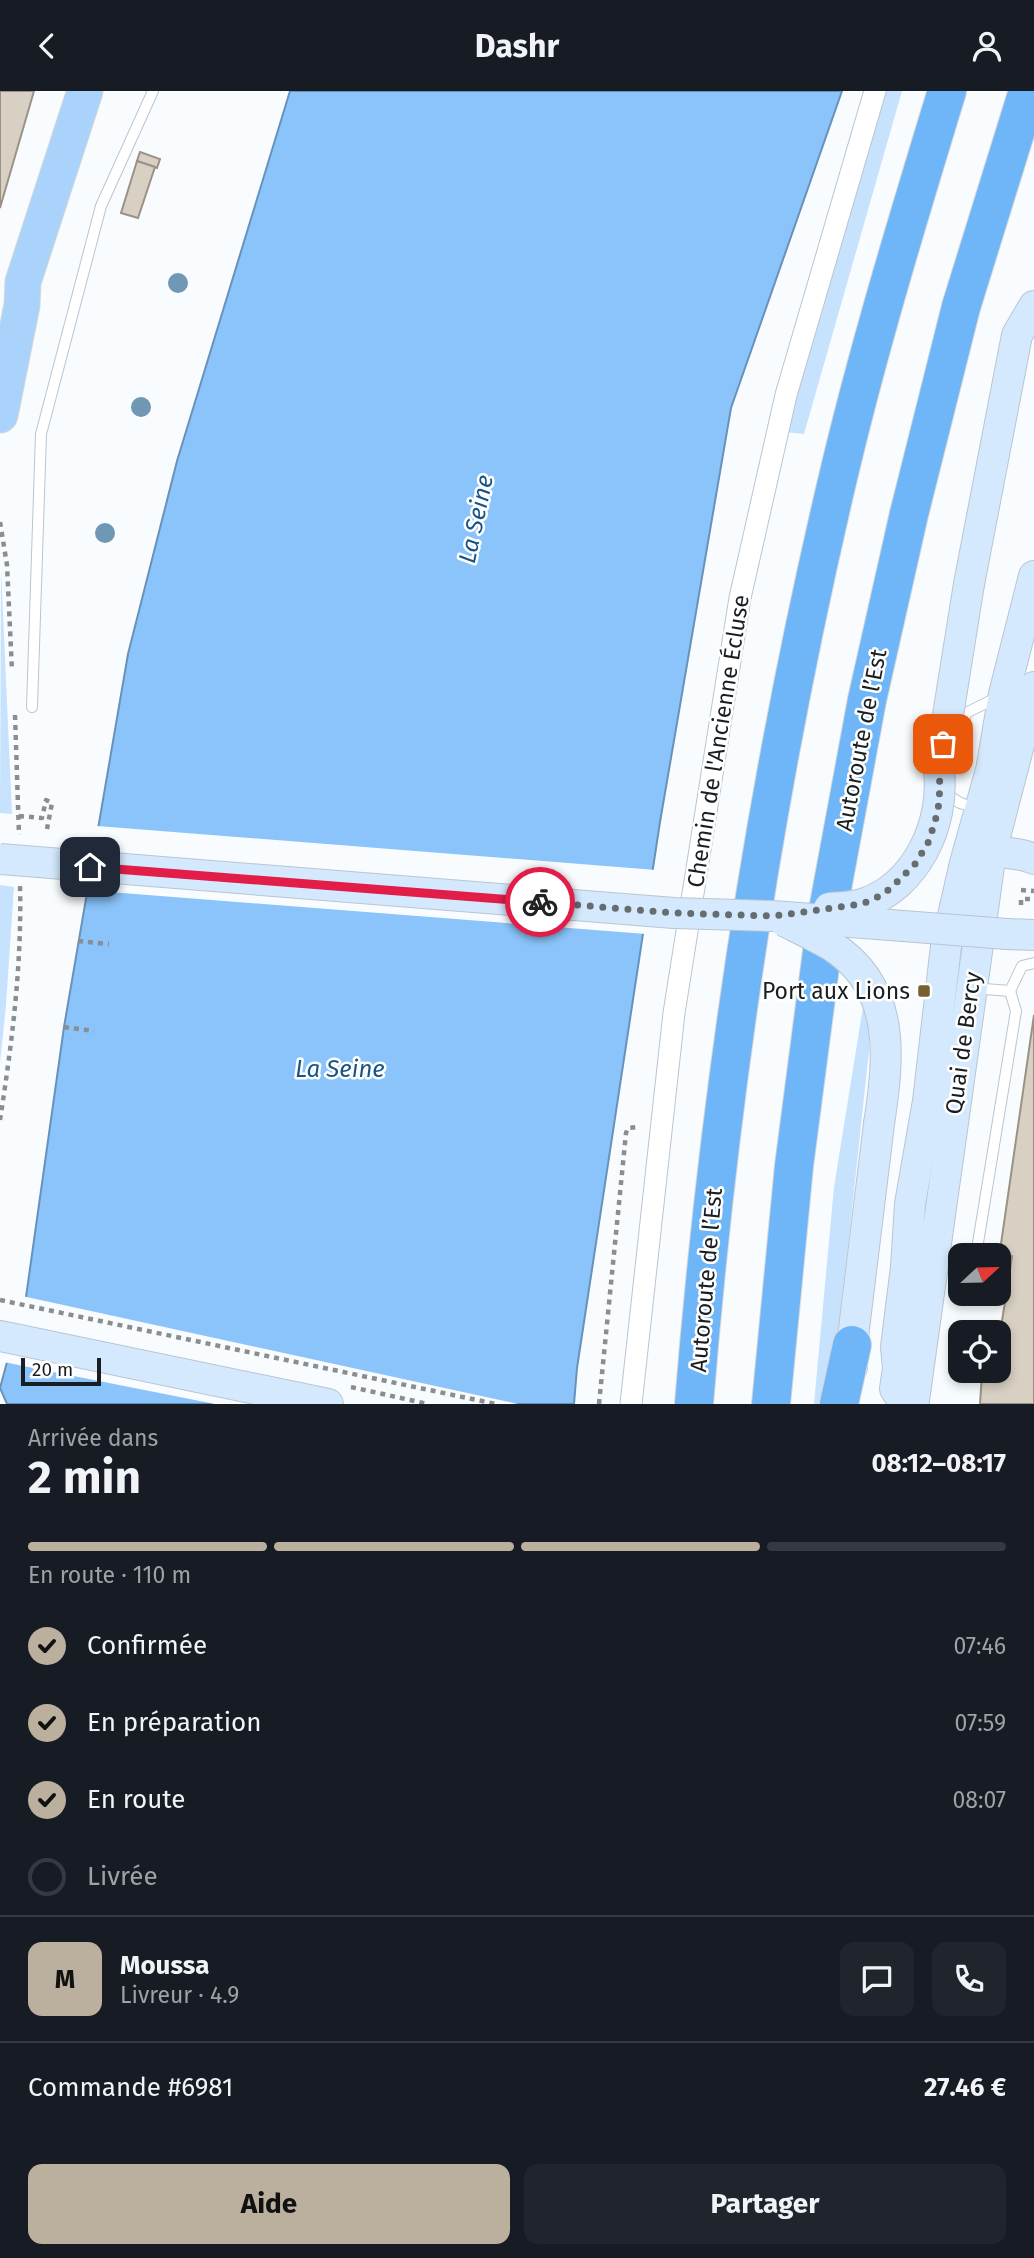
<!DOCTYPE html>
<html lang="fr">
<head>
<meta charset="utf-8">
<style>
  :root { --surface:#171b24; --page:#20242c; --text:#f1f3f6; --muted:#9ea1a6; --line:#363941; --accent:#bab09d }
  body { margin:0; font-family:"Fira Sans",sans-serif; background:var(--page); color:var(--text); height:100vh; display:flex; flex-direction:column; font-size:26px; white-space:nowrap }
  * { box-sizing:border-box; margin:0 }
  p { font-size:23px; color:var(--muted) }
  .icon { flex:none; width:38px; height:38px; fill:none; stroke:currentColor; stroke-width:2; stroke-linecap:round; stroke-linejoin:round }
  .map { position:relative; height:1313px; overflow:hidden }
  .panel { display:flex; flex-direction:column; background:var(--surface); flex:1 }
  .panel>* { flex:none }
  .needle { width:46px; rotate:68deg }
  .fabs { position:absolute; left:948px; top:1152px; display:grid; gap:14px }
  .fabs a { display:grid; place-items:center; width:63px; height:63px; border-radius:14px; background:var(--surface); box-shadow:0 4px 10px #0003; font-size:35px }
  .scale { position:absolute; left:21px; bottom:18px; width:80px; box-sizing:border-box; padding-left:7px; border:4px solid #191e22; border-top:0; font-size:19px; line-height:24px; white-space:nowrap; color:#191e22; -webkit-text-stroke:5px #fff; paint-order:stroke }
  .pin { position:absolute; display:grid; place-items:center; width:60px; height:60px; color:#fff; margin:-30px; border-radius:14px; box-shadow:0 4px 10px #0006 }
  .courier { position:absolute; display:grid; place-items:center; width:70px; height:70px; margin:-35px; border:5px solid #e11d48; border-radius:50%; background:#fff; color:#222; box-shadow:0 2px 9px #0007 }
  .overview em { font-style:normal; font-weight:700 }
  .overview div { display:flex; flex-direction:column-reverse }
  .overview { display:flex; align-items:center; justify-content:space-between; height:119px; padding:0 28px }
  h1 { font-size:46px; font-weight:700; line-height:52px }
  .bar { display:grid; grid-template-columns:repeat(4,1fr); gap:10px 7px; align-content:center; height:84px; padding:0 28px }
  .bar i { height:9px; border-radius:5px; background:var(--line) }
  .bar .selected { background:var(--accent) }
  .bar p { grid-column:span 4 }
  .line { display:flex; align-items:center; gap:18px; padding:0 28px; border-top:2px solid var(--line) }
  .line div { flex:1 }
  .round { display:grid; place-items:center; flex:none; width:74px; height:74px; border-radius:14px; background:var(--page) }
  ol { padding:0 28px; list-style:none }
  li { display:flex; align-items:center; gap:21px; height:77px }
  li p { margin-inline-start:auto }
  li .icon { padding:7px; border-radius:50%; background:var(--accent); color:#111; stroke-width:4 }
  li:last-child { color:var(--muted) }
  li i { width:38px; height:38px; border:4px solid var(--line); border-radius:50% }
  .button { display:flex; gap:14px; margin-top:auto; padding:14px 28px }
  .button a { flex:1; height:80px; border-radius:14px; background:var(--accent); color:#111; font-size:28px; font-weight:700; line-height:80px; text-align:center }
  .button a+a { background:var(--page); color:var(--text) }
  header { display:flex; justify-content:space-between; align-items:center; height:91px; padding:0 28px; background:var(--surface); font-size:32px; font-weight:700 }
  .map>svg:first-child { display:block }
  .green { fill:#c6e2fc }
  .water { fill:#8ac4fa; stroke:#6892b9; stroke-width:2 }
  .pier { fill:#f9fcfe }
  .building { fill:#d8d0c2; stroke:#9a9285; stroke-width:2 }
  .lines { fill:none; stroke-linecap:round; stroke-linejoin:round }
  .lane-casing { stroke:#b9c5d1; stroke-width:12 }
  .street-casing { stroke:#b9c5d1; stroke-width:23 }
  .secondary-casing { stroke:#b9c5d1; stroke-width:32 }
  .primary-casing { stroke:#d6d6d7; stroke-width:37 }
  .highway-casing { stroke:#d6d6d7; stroke-width:40 }
  .path { stroke:#8a8e91; stroke-width:4.5; stroke-dasharray:5 5; stroke-linecap:butt }
  .lane { stroke:#fff; stroke-width:10 }
  .street { stroke:#fff; stroke-width:21 }
  .secondary { stroke:#d4e9fd; stroke-width:30 }
  .primary { stroke:#a9d3fb; stroke-width:35 }
  .highway { stroke:#6fb6f8; stroke-width:38 }
  .secondary-bridge-casing { stroke:#b9c5d1; stroke-width:32; stroke-linecap:butt }
  .secondary-bridge { stroke:#d4e9fd; stroke-width:30 }
  .tree { fill:#7097b3 }
  .done { stroke:#676c6f; stroke-width:7; stroke-dasharray:0 12.6 }
  .route { stroke:#e11d48; stroke-width:9 }
  .poi-dot { fill:#775f30; stroke:#fff; stroke-width:2.5 }
  .labels { text-anchor:middle; stroke-width:5; stroke-linejoin:round; paint-order:stroke }
  .street-label { font-size:23px; fill:#191e22; stroke:#fff }
  .poi-label { font-size:23px; fill:#191e22; stroke:#fff; text-anchor:end }
  .water-label { font-size:24px; font-style:italic; fill:#185587; stroke:#fff }
</style>
</head>
<body>
<header><svg class="icon" aria-label="back" viewBox="0 0 24 24"><path d="M15 5l-7 7 7 7"/></svg>Dashr<svg class="icon" aria-label="person" viewBox="0 0 24 24"><circle cx="12" cy="8" r="4"/><path d="M4 21q1-7 8-7t8 7"/></svg></header>
<div class="map">
<svg width="1034" height="1313" viewBox="0 0 1034 1313">
  <rect width="100%" height="100%" fill="#f9fcfe"/>
  <!-- green -->
  <g class="green">
    <path d="M880,0H902L804,343L784,341Z"/>
    <path d="M1,478L12,723L0,722Z"/>
    <path d="M0,794L14,796L6,914L0,972Z"/>
    <path d="M863,916L869,936V960L848,1156L829,1313H814L834,1096Z"/>
  </g>
  <!-- water -->
  <path class="water" d="M290,0H842L731,317L660,731L577,1277L574,1313H7L0,1297L7,1271L21,1273L26,1206L64,936L128,563L177,370Z"/>
  <!-- pier -->
  <g class="pier">
    <path d="M97,735L656,779L646,843L84,799Z"/>
    <path d="M22,1205L518,1313H215L3,1271L7,1268L18,1270Z"/>
  </g>
  <!-- building -->
  <g class="building">
    <path d="M0,0H34L0,117Z"/>
    <path d="M140,61L160,68L157,77L137,70Z"/>
    <path d="M137,70L155,76L138,127L121,122Z"/>
    <path d="M1034,924V1313H980L982,1283L995,1282V1279H999V1241H994L1001,1236L1005,1211L999,1205L1001,1201L1007,1198L1012,1165L1000,1160Z"/>
  </g>
  <g class="lines">
    <!-- lane casing -->
    <g class="lane-casing">
      <g id="lane">
        <path d="M32,616L41,343L101,115L153,0"/>
        <path d="M954,677L966,622L998,606"/>
        <path d="M949,699L948,704L960,712L980,718"/>
        <path d="M972,897L1010,900L1016,920L976,1164"/>
        <path d="M1010,900L1022,875L1034,872"/>
      </g>
    </g>
    <!-- street casing -->
    <g class="street-casing">
      <path id="street" d="M631,1313L674,922L740,507L786,304L875,0"/>
    </g>
    <!-- secondary casing -->
    <g class="secondary-casing">
      <g id="secondary">
        <path d="M969,493L1017,244L1034,215"/>
        <path d="M973,757C993,762 1016,760 1034,768"/>
        <path d="M1007,843L1034,844"/>
        <path d="M0,1245L328,1313"/>
        <path d="M852,1276V1254L879,1033"/>
        <path d="M914,1309L991,761L1034,596"/>
        <path d="M906,1313L895,1298L898,1277L896,1256L906,1176L910,1113L928,1010L946,855L965,772L991,679L1004,603L1034,485"/>
      </g>
    </g>
    <!-- primary casing -->
    <g class="primary-casing">
      <path id="primary" d="M0,324L22,214L23,191L85,0"/>
    </g>
    <!-- highway casing -->
    <g class="highway-casing">
      <g id="highway">
        <path d="M694,1313C719,1004 765,697 836,395C867,262 907,131 947,0"/>
        <path d="M771,1313L794,1075L826,830L867,609L909,423L961,216L1028,0"/>
        <path d="M839,1313L852,1254"/>
      </g>
    </g>
    <!-- path -->
    <g class="path">
      <path d="M0,431L7,474L12,580"/>
      <path d="M15,624L19,744"/>
      <path d="M19,725L42,727L46,709L52,712L47,738"/>
      <path d="M1021,799L1034,800"/>
      <path d="M1021,814V808H1034"/>
      <path d="M78,850L109,853"/>
      <path d="M64,936L94,940"/>
      <path d="M0,1029C12,952 22,873 20,795"/>
      <path d="M0,1209L496,1313"/>
      <path d="M351,1296L428,1313"/>
      <path d="M599,1313L626,1042L628,1037L639,1036"/>
    </g>
    <!-- lane -->
    <use href="#lane" class="lane"/>
    <!-- street -->
    <use href="#street" class="street"/>
    <!-- secondary -->
    <use href="#secondary" class="secondary"/>
    <!-- primary -->
    <use href="#primary" class="primary"/>
    <!-- highway -->
    <use href="#highway" class="highway"/>
    <!-- secondary-bridge casing -->
    <g class="secondary-bridge-casing">
      <g id="secondary-bridge">
        <path d="M0,768L674,822L773,825L1007,843"/>
        <path d="M829,817C840,816 852,816 862,813C916,796 945,733 939,680L969,493"/>
        <path d="M784,830C800,838 817,846 832,855C897,897 889,967 879,1033"/>
      </g>
    </g>
    <!-- secondary-bridge -->
    <use href="#secondary-bridge" class="secondary-bridge"/>
  </g>
  <!-- trees -->
  <g class="tree">
    <circle cx="178" cy="192" r="10"/>
    <circle cx="141" cy="316" r="10"/>
    <circle cx="105" cy="442" r="10"/>
  </g>
  <g class="lines">
    <!-- done -->
    <path class="done" d="M540,811L674,822L774,825L862,813L882,804L892,796L916,772L929,750L938,720L940,696L939,680L943,653"/>
    <!-- route -->
    <path class="route" d="M90,776L540,811"/>
  </g>
  <!-- markers -->
  <rect class="poi-dot" x="917" y="893" width="14" height="14" rx="3.5"/>
  <g class="labels">
    <!-- street labels -->
    <g class="street-label">
      <text transform="translate(861 649) rotate(-79)" y="8">Autoroute de l’Est</text>
      <text transform="translate(718 650) rotate(-81)" y="8">Chemin de l'Ancienne Écluse</text>
      <text transform="translate(963 952) rotate(-82)" y="8">Quai de Bercy</text>
      <text transform="translate(706 1189) rotate(-85)" y="8">Autoroute de l’Est</text>
    </g>
    <!-- poi labels -->
    <g class="poi-label">
      <text x="910" y="908">Port aux Lions</text>
    </g>
    <!-- water labels -->
    <g class="water-label">
      <text transform="translate(476 428) rotate(-78)" y="8">La Seine</text>
      <text x="340" y="986">La Seine</text>
    </g>
  </g>
</svg>
<div class="fabs">
<a><svg class="needle" viewBox="-14 -14 28 28"><path d="M0-13l5 13h-10z" fill="#e53935"/><path d="M0 13l5-13h-10z" fill="#9ea1a6"/></svg></a>
<a><svg class="icon" aria-label="locate" viewBox="0 0 24 24"><circle cx="12" cy="12" r="6"/><path d="M12 2v4M12 18v4M2 12h4M18 12h4"/></svg></a>
</div>
<div class="scale">20 m</div>
<div class="pin" style="left:943px;top:653px;background:#ea580c"><svg class="icon" aria-label="bag" viewBox="0 0 24 24"><path d="M5 8h14l-1 12H6zM9 8a3 3 0 0 1 6 0"/></svg></div>
<div class="pin" style="left:90px;top:776px;background:#1f2937"><svg class="icon" aria-label="home" viewBox="0 0 24 24"><path d="M3 11l9-7 9 7M6 9v11h12V9"/></svg></div>
<div class="courier" style="left:540px;top:811px"><svg class="icon" aria-label="bike" viewBox="0 0 24 24"><circle cx="6" cy="16" r="4"/><circle cx="18" cy="16" r="4"/><path d="M6 16l4-8h5l3 8M10 8l3 8H6M13 5h3"/></svg></div>
</div>
<section class="panel">
<div class="overview"><div><h1>2 min</h1><p>Arrivée dans</p></div><em>08:12–08:17</em></div>
<div class="bar"><i class="selected"></i><i class="selected"></i><i class="selected"></i><i></i><p>En route · 110 m</p></div>
<ol>
<li><svg class="icon" aria-label="check" viewBox="0 0 24 24"><path d="M5 12l5 5 9-10"/></svg>Confirmée<p>07:46</p></li>
<li><svg class="icon" aria-label="check" viewBox="0 0 24 24"><path d="M5 12l5 5 9-10"/></svg>En préparation<p>07:59</p></li>
<li><svg class="icon" aria-label="check" viewBox="0 0 24 24"><path d="M5 12l5 5 9-10"/></svg>En route<p>08:07</p></li>
<li><i></i>Livrée</li>
</ol>
<div class="line" style="height:126px"><b class="round" style="background:var(--accent);color:#111">M</b><div><b>Moussa</b><p>Livreur · 4.9</p></div><a class="round"><svg class="icon" aria-label="chat" viewBox="0 0 24 24"><path d="M4 5h16v11H9l-5 4z"/></svg></a><a class="round"><svg class="icon" aria-label="phone" viewBox="0 0 24 24"><path d="M5 4h4l2 5-3 2q2 4 5 5l2-3 5 2v4C11 20 4 13 5 4z"/></svg></a></div>
<div class="line" style="height:91px"><div>Commande #6981</div><b>27.46 €</b></div>
<div class="button"><a>Aide</a><a>Partager</a></div>
</section>
</body>
</html>
